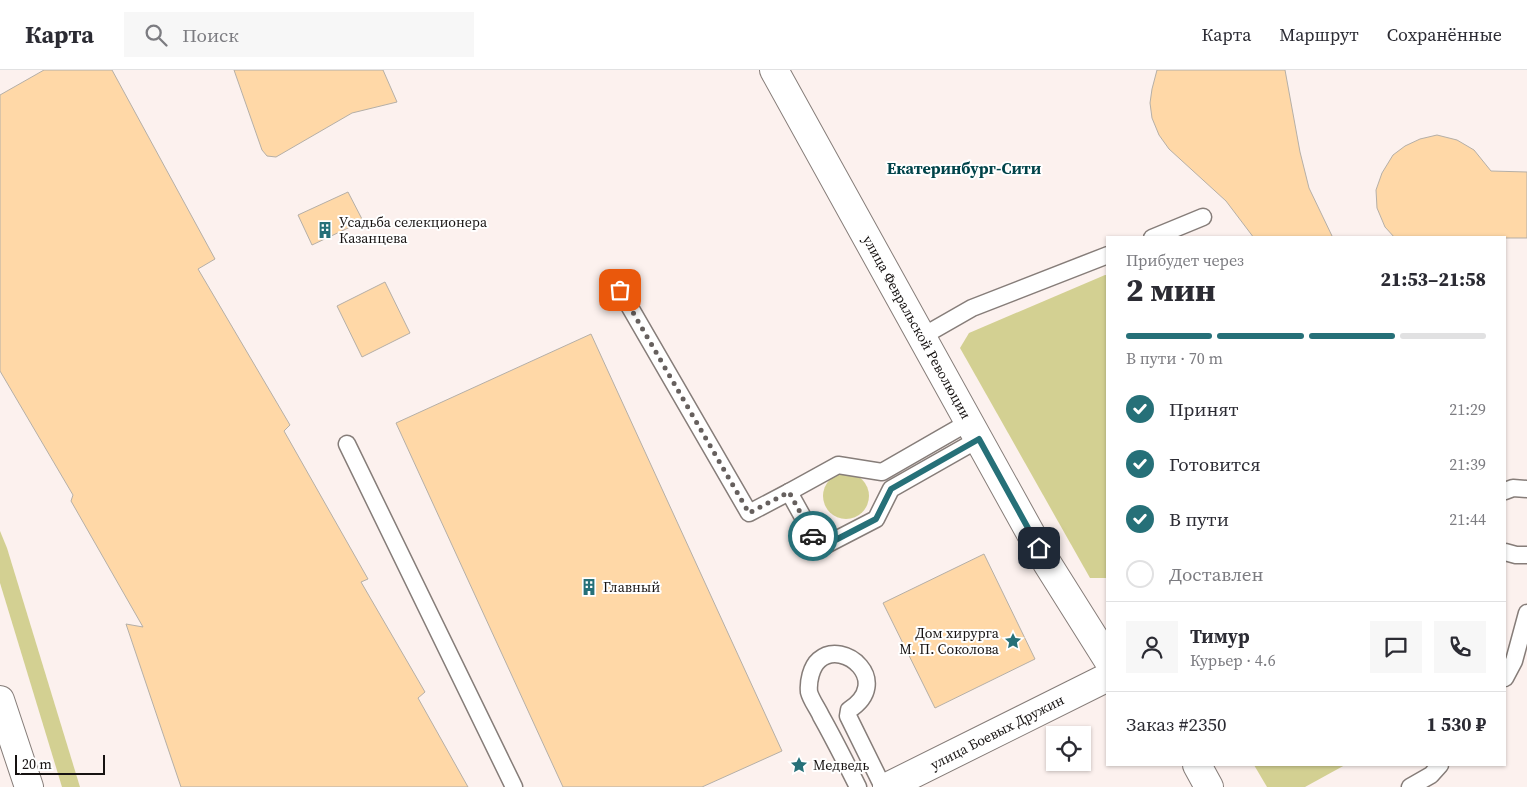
<!DOCTYPE html>
<html lang="ru">
<head>
<meta charset="utf-8">
<style>
  :root { --surface:#fff; --page:#f7f7f7; --text:#2b2b33; --muted:#7c7c81; --line:#e1e1e2; --accent:#267078 }
  body { margin:0; font-family:"Source Serif 4",serif; background:var(--page); color:var(--text); height:100vh; display:flex; flex-direction:column; font-size:19px; white-space:nowrap }
  * { box-sizing:border-box; margin:0 }
  p { font-size:16px; color:var(--muted) }
  .icon { flex:none; width:28px; height:28px; fill:none; stroke:currentColor; stroke-width:2; stroke-linecap:round; stroke-linejoin:round }
  .map { position:relative; flex:1; overflow:hidden }
  .sheet { position:absolute; left:1106px; top:166px; width:400px; height:530px; display:flex; flex-direction:column; background:var(--surface); border-radius:0px; box-shadow:0 1px 4px #0004 }
  .sheet>* { flex:none }
  .buttons { position:absolute; left:1046px; top:656px; display:grid; gap:10px }
  .buttons a { display:grid; place-items:center; width:45px; height:45px; border-radius:0px; background:var(--surface); box-shadow:0 1px 4px #0004; font-size:25px }
  .scale { position:absolute; left:15px; bottom:12px; width:90px; box-sizing:border-box; padding-left:5px; border:2px solid #161211; border-top:0; font-size:14px; line-height:18px; white-space:nowrap; color:#161211; -webkit-text-stroke:4px #fff; paint-order:stroke }
  .pin { position:absolute; display:grid; place-items:center; width:42px; height:42px; color:#fff; margin:-21px; border-radius:10px; box-shadow:0 2px 8px #0006 }
  .courier { position:absolute; display:grid; place-items:center; width:50px; height:50px; margin:-25px; border:4px solid #267078; border-radius:50%; background:#fff; color:#222; box-shadow:0 1px 6px #0007 }
  .summary em { font-style:normal; font-weight:800 }
  .summary div { display:flex; flex-direction:column-reverse }
  .summary { display:flex; align-items:center; justify-content:space-between; height:85px; padding:0 20px }
  h1 { font-size:32px; font-weight:800; line-height:38px }
  .bar { display:grid; grid-template-columns:repeat(4,1fr); gap:8px 5px; align-content:center; height:60px; padding:0 20px }
  .bar i { height:6px; border-radius:4px; background:var(--line) }
  .bar .on { background:var(--accent) }
  .bar p { grid-column:span 4 }
  .line { display:flex; align-items:center; gap:12px; padding:0 20px; border-top:1px solid var(--line) }
  .line div { flex:1 }
  .round { display:grid; place-items:center; flex:none; width:52px; height:52px; border-radius:0px; background:var(--page) }
  ol { padding:0 20px; list-style:none }
  li { display:flex; align-items:center; gap:15px; height:55px }
  li p { margin-inline-start:auto }
  li .icon { padding:5px; border-radius:50%; background:var(--accent); color:#fff; stroke-width:4 }
  li:last-child { color:var(--muted) }
  li i { width:28px; height:28px; border:2px solid var(--line); border-radius:50% }
  header { display:flex; align-items:center; gap:30px; box-sizing:border-box; height:70px; padding:0 25px; background:var(--surface); border-bottom:1px solid var(--line) }
  header strong { font-size:24px }
  nav { display:flex; gap:28px; margin-inline-start:auto; font-size:18px }
  .search { width:350px; height:45px; background:var(--page); display:flex; align-items:center; gap:12px; box-sizing:border-box; padding:0 18px; border-radius:0px; color:var(--muted); font-size:19px }
  .map>svg:first-child { display:block }
  .green { fill:#d3d092 }
  .building { fill:#ffd8a7; stroke:#b5afa7 }
  .lines { fill:none; stroke-linecap:round; stroke-linejoin:round }
  .lane-casing { stroke:#867d79; stroke-width:19 }
  .street-casing { stroke:#867d79; stroke-width:30 }
  .secondary-casing { stroke:#867d79; stroke-width:30 }
  .lane { stroke:#fff; stroke-width:16 }
  .street { stroke:#fff; stroke-width:28 }
  .secondary { stroke:#fff; stroke-width:28 }
  .done { stroke:#66605e; stroke-width:5; stroke-dasharray:0 9 }
  .route { stroke:#267078; stroke-width:6 }
  .labels { text-anchor:middle; stroke-width:4; stroke-linejoin:round; paint-order:stroke }
  .poi-label { font-size:14px; fill:#161211; stroke:#fff; text-anchor:start }
  .street-label { font-size:14px; fill:#161211; stroke:#fff }
  .quarter-label { font-size:16px; font-weight:bold; fill:#004349; stroke:#fff }
</style>
</head>
<body>
<header>
<strong>Карта</strong>
<div class="search"><svg class="icon" aria-label="search" viewBox="0 0 24 24"><circle cx="10" cy="10" r="6"/><path d="M15 15l6 6"/></svg>Поиск</div>
<nav><a>Карта</a><a>Маршрут</a><a>Сохранённые</a></nav>
</header>
<div class="map">
<svg width="1527" height="717" viewBox="0 0 1527 717">
  <rect width="100%" height="100%" fill="#fcf1ee"/>
  <!-- green -->
  <g class="green">
    <path d="M1105,205H1108V508H1090L960,278L969,263Z"/>
    <circle cx="846" cy="426" r="23"/>
    <path d="M0,461L7,478L80,717H62L0,513Z"/>
    <path d="M1254,695H1345L1305,717H1267Z"/>
  </g>
  <!-- building -->
  <g class="building">
    <path d="M44,0H112L215,189L198,199L290,355L284,361L368,509L361,512L425,622L418,628L468,717H181L126,554L143,557L71,431L73,425L0,301V25Z"/>
    <path d="M234,0H383L397,32L352,43L276,87L267,86L262,80Z"/>
    <path d="M1157,0H1285L1300,82L1309,118L1333,168H1254L1226,131L1169,79L1159,65L1152,48L1150,33L1152,19Z"/>
    <path d="M1437,65L1457,70L1474,80L1491,101L1527,102V168H1395L1385,157L1377,138L1376,120L1382,103L1393,85L1405,76L1420,69Z"/>
    <path d="M348,122L363,151L312,175L298,145Z"/>
    <path d="M385,212L410,263L362,287L337,236Z"/>
    <path d="M591,264L782,681L702,717H563L396,353Z"/>
    <path d="M984,484L1035,589L935,638L883,533Z"/>
  </g>
  <g class="lines">
    <!-- lane casing -->
    <g class="lane-casing">
      <g id="lane">
        <path d="M1152,168L1203,147"/>
        <path d="M620,220L749,443L789,422"/>
        <path d="M923,266L972,238L1108,185"/>
        <path d="M969,352L882,402L838,395L789,422L820,478L876,449L891,419L979,369"/>
        <path d="M347,374L514,717"/>
        <path d="M1505,421L1513,418L1527,419"/>
        <path d="M1505,482L1516,485H1527"/>
        <path d="M1505,608L1514,591L1527,543"/>
        <path d="M858,717C846,693 834,669 821,646C818,639 811,630 809,622C808,612 811,597 819,590C844,568 893,612 849,640L848,646L883,717"/>
        <path d="M1410,717L1431,705L1440,695"/>
      </g>
    </g>
    <!-- street casing -->
    <g class="street-casing">
      <g id="street">
        <path d="M774,0L1047,493L1108,590"/>
        <path d="M1197,695L1209,717"/>
        <path d="M887,717L1108,607"/>
      </g>
    </g>
    <!-- secondary casing -->
    <g class="secondary-casing">
      <path id="secondary" d="M0,630L29,717"/>
    </g>
    <!-- lane -->
    <use href="#lane" class="lane"/>
    <!-- street -->
    <use href="#street" class="street"/>
    <!-- secondary -->
    <use href="#secondary" class="secondary"/>
  </g>
  <g class="lines">
    <!-- done -->
    <path class="done" d="M620,220L749,443L789,422L813,466"/>
    <!-- route -->
    <path class="route" d="M813,466L820,478L876,449L891,419L979,369L1039,478"/>
  </g>
  <!-- icons -->
  <defs>
    <g id="building-bare" transform="scale(1.35)"><path d="M-4-6H4V6H1V3H-1V6H-4ZM-2.5-4.3h1.7v1.8h-1.7ZM.8-4.3h1.7v1.8H.8ZM-2.5-1h1.7V.8h-1.7ZM.8-1h1.7V.8H.8Z" fill="#267078" stroke="#fff" stroke-width="2.5" paint-order="stroke"/></g>
    <g id="sight-bare" transform="scale(1.35)"><path d="M0-6L1.8-2.2L6-1.7L2.9 1.2L3.7 5.4L0 3.3L-3.7 5.4L-2.9 1.2L-6-1.7L-1.8-2.2Z" fill="#267078" stroke="#fff" stroke-width="2.5" paint-order="stroke"/></g>
  </defs>
  <g fill-rule="evenodd">
    <use href="#building-bare" x="325" y="160"/>
    <use href="#building-bare" x="589" y="517"/>
    <use href="#sight-bare" x="1013" y="571"/>
    <use href="#sight-bare" x="799" y="695"/>
  </g>
  <g class="labels">
    <!-- poi labels -->
    <g class="poi-label">
      <text x="339" y="157">Усадьба селекционера<tspan x="339" dy="16">Казанцева</tspan></text>
      <text x="603" y="522">Главный</text>
      <text x="999" y="568" text-anchor="end">Дом хирурга<tspan x="999" dy="16">М. П. Соколова</tspan></text>
      <text x="813" y="700">Медведь</text>
    </g>
    <!-- street labels -->
    <g class="street-label">
      <text transform="translate(917 257) rotate(61)" y="5">улица Февральской Революции</text>
      <text transform="translate(997 662) rotate(-27)" y="5">улица Боевых Дружин</text>
    </g>
    <!-- quarter labels -->
    <g class="quarter-label">
      <text x="964" y="104">Екатеринбург-Сити</text>
    </g>
  </g>
</svg>
<div class="buttons">
<a><svg class="icon" aria-label="locate" viewBox="0 0 24 24"><circle cx="12" cy="12" r="6"/><path d="M12 2v4M12 18v4M2 12h4M18 12h4"/></svg></a>
</div>
<div class="scale">20 m</div>
<div class="pin" style="left:620px;top:220px;background:#ea580c"><svg class="icon" aria-label="bag" viewBox="0 0 24 24"><path d="M5 8h14l-1 12H6zM9 8a3 3 0 0 1 6 0"/></svg></div>
<div class="pin" style="left:1039px;top:478px;background:#1f2937"><svg class="icon" aria-label="home" viewBox="0 0 24 24"><path d="M3 11l9-7 9 7M6 9v11h12V9"/></svg></div>
<div class="courier" style="left:813px;top:466px"><svg class="icon" aria-label="car" viewBox="0 0 24 24"><path d="M5 17H2v-5l4-1 3-4h7l3 4 3 1v5h-3M9 17h6M6 11h13"/><circle cx="7" cy="17" r="2"/><circle cx="17" cy="17" r="2"/></svg></div>
<section class="sheet">
<div class="summary"><div><h1>2 мин</h1><p>Прибудет через</p></div><em>21:53–21:58</em></div>
<div class="bar"><i class="on"></i><i class="on"></i><i class="on"></i><i></i><p>В пути · 70 m</p></div>
<ol>
<li><svg class="icon" aria-label="check" viewBox="0 0 24 24"><path d="M5 12l5 5 9-10"/></svg>Принят<p>21:29</p></li>
<li><svg class="icon" aria-label="check" viewBox="0 0 24 24"><path d="M5 12l5 5 9-10"/></svg>Готовится<p>21:39</p></li>
<li><svg class="icon" aria-label="check" viewBox="0 0 24 24"><path d="M5 12l5 5 9-10"/></svg>В пути<p>21:44</p></li>
<li><i></i>Доставлен</li>
</ol>
<div class="line" style="height:90px"><a class="round"><svg class="icon" aria-label="person" viewBox="0 0 24 24"><circle cx="12" cy="8" r="4"/><path d="M4 21q1-7 8-7t8 7"/></svg></a><div><b>Тимур</b><p>Курьер · 4.6</p></div><a class="round"><svg class="icon" aria-label="chat" viewBox="0 0 24 24"><path d="M4 5h16v11H9l-5 4z"/></svg></a><a class="round"><svg class="icon" aria-label="phone" viewBox="0 0 24 24"><path d="M5 4h4l2 5-3 2q2 4 5 5l2-3 5 2v4C11 20 4 13 5 4z"/></svg></a></div>
<div class="line" style="height:65px"><div>Заказ #2350</div><b>1 530 ₽</b></div>
</section>
</div>
</body>
</html>
